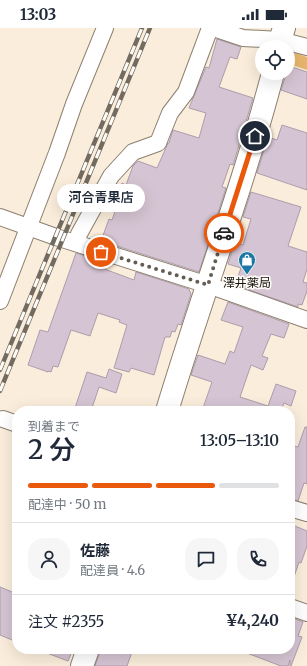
<!DOCTYPE html>
<html lang="ja">
<head>
<meta charset="utf-8">
<style>
  :root { --surface:#fff; --page:#f6f6f7; --text:#1f2937; --muted:#747a83; --line:#e0e1e3; --accent:#ea580c }
  body { margin:0; font-family:Merriweather,"Noto Sans JP",serif; background:var(--page); color:var(--text); height:100vh; display:flex; flex-direction:column; font-size:15px; white-space:nowrap }
  * { box-sizing:border-box; margin:0 }
  p { font-size:13px; color:var(--muted) }
  .icon { flex:none; width:22px; height:22px; fill:none; stroke:currentColor; stroke-width:2; stroke-linecap:round; stroke-linejoin:round }
  .map { position:relative; flex:1; overflow:hidden }
  .side { position:absolute; left:12px; top:378px; width:283px; height:248px; display:flex; flex-direction:column; background:var(--surface); border-radius:16px; box-shadow:0 4px 16px #0002 }
  .side>* { flex:none }
  .controls { position:absolute; left:255px; top:12px; display:grid; gap:8px }
  .controls a { display:grid; place-items:center; width:40px; height:40px; border-radius:50%; background:var(--surface); box-shadow:0 4px 16px #0002; font-size:20px }
  .pin { position:absolute; display:grid; place-items:center; width:34px; height:34px; color:#fff; margin:-17px; border:2px solid #fff; border-radius:50%; box-shadow:0 1px 4px #0007 }
  .courier { position:absolute; display:grid; place-items:center; width:40px; height:40px; margin:-20px; border:3px solid #ea580c; border-radius:50%; background:#fff; color:#222; box-shadow:0 1px 5px #0007 }
  .bubble { position:absolute; height:28px; border-radius:14px; background:var(--surface); box-shadow:0 4px 16px #0002; font-size:13px; font-weight:600; line-height:28px; text-align:center }
  .headline em { font-style:normal; font-weight:600 }
  .headline div { display:flex; flex-direction:column-reverse }
  .headline { display:flex; align-items:center; justify-content:space-between; height:68px; padding:0 16px }
  h1 { font-size:26px; font-weight:600; line-height:30px }
  .bar { display:grid; grid-template-columns:repeat(4,1fr); gap:6px 4px; align-content:center; height:48px; padding:0 16px }
  .bar i { height:5px; border-radius:3px; background:var(--line) }
  .bar .selected { background:var(--accent) }
  .bar p { grid-column:span 4 }
  .line { display:flex; align-items:center; gap:10px; padding:0 16px; border-top:1px solid var(--line) }
  .line div { flex:1 }
  .round { display:grid; place-items:center; flex:none; width:42px; height:42px; border-radius:16px; background:var(--page) }
  .status { display:flex; justify-content:space-between; align-items:center; height:28px; padding:0 20px; background:var(--surface); direction:ltr }
  .status svg { height:11px; fill:currentColor }
  .map>svg:first-child { display:block }
  .green { fill:#e8b56c }
  .building { fill:#d5c4d3; stroke:#ad9dac }
  .lines { fill:none; stroke-linecap:round; stroke-linejoin:round }
  .minor-casing { stroke:#8c7f6f; stroke-width:18 }
  .highway-casing { stroke:#8c7f6f; stroke-width:24 }
  .minor { stroke:#fff; stroke-width:16 }
  .highway { stroke:#fff; stroke-width:22 }
  .rail-casing { stroke:#736b60; stroke-width:4.5 }
  .rail { stroke:#fefcf8; stroke-width:3; stroke-dasharray:9; stroke-linecap:butt }
  .done { stroke:#645d53; stroke-width:4; stroke-dasharray:0 7.2 }
  .route { stroke:#ea580c; stroke-width:5 }
  .labels { text-anchor:middle; stroke-width:3; stroke-linejoin:round; paint-order:stroke }
  .poi-label { font-size:12px; fill:#14100a; stroke:#fefcf8 }
</style>
</head>
<body>
<div class="status"><b>13:03</b><svg viewBox="0 0 49 12"><path d="M0 12V9h3v3zM5 12V6h3v6zM10 12V3h3v9zM15 12V0h3v12zM26 1h20v11H26zM47 4h2v5h-2z"/></svg></div>
<div class="map">
<svg width="307" height="638" viewBox="0 0 307 638">
  <rect width="100%" height="100%" fill="#faeddb"/>
  <!-- green -->
  <path class="green" d="M295,25L307,29V42L292,37L290,35L292,27Z"/>
  <!-- building -->
  <g class="building">
    <path d="M217,11L241,19L237,31L230,29L219,59L253,70L233,137L230,136L222,159L226,160L199,244L101,213L109,191L112,192L120,169L118,168L122,155L126,157L133,138L138,133L157,140L165,122L168,115H169L173,102L199,110L206,85L189,80L206,39L209,40Z"/>
    <path d="M289,38L307,44V71L281,62Z"/>
    <path d="M282,97L307,105V162L257,145L268,109L277,112Z"/>
    <path d="M251,164L301,179L288,218L307,224V241L303,254L307,255V263L302,277L298,276V279L235,257L241,240L228,236L235,214L243,217L251,191L243,189Z"/>
    <path d="M76,225L101,233L99,239L134,252L136,244L189,261L191,266L181,297L178,296L175,304L172,303L170,309H165L154,347L131,340L129,344L114,340L127,297L119,294L120,292L98,285L90,308L71,302L58,339L53,338L51,344L48,343V344L28,337L40,302L48,304Z"/>
    <path d="M228,274L289,296L284,310L271,306L262,328L268,330L263,342L251,337L240,369L268,378L276,356L296,363L291,378L284,375L281,383H202L212,354L191,347L198,327L225,336L230,323L234,325L243,299L221,292Z"/>
    <path d="M109,341L122,346L116,365L99,359L91,383H74L87,344L106,350Z"/>
    <path d="M305,399H307V456L304,455L298,473L290,471V429L294,418L298,419Z"/>
    <path d="M290,496L307,503V518L301,535L299,534L292,555H290Z"/>
    <path d="M0,559L17,566V614L0,607Z"/>
    <path d="M290,589L303,594L298,608L302,609L291,638H290V632L288,638H281L239,622L290,621Z"/>
    <path d="M39,621H73L68,633L39,622Z"/>
    <path d="M101,621H133L127,638H95Z"/>
  </g>
  <g class="lines">
    <!-- minor casing -->
    <g class="minor-casing">
      <g id="minor">
        <path d="M213,0L243,10L280,12L307,19"/>
        <path d="M0,189L56,209L208,257L307,292"/>
        <path d="M76,215L79,206L111,148L133,124L158,115L170,85L186,64L210,0"/>
        <path d="M0,273L57,125L74,76L105,0"/>
        <path d="M3,391L17,396"/>
        <path d="M290,480L307,485"/>
        <path d="M290,579L307,585"/>
      </g>
    </g>
    <!-- highway casing -->
    <g class="highway-casing">
      <g id="highway">
        <path d="M278,19L284,0"/>
        <path d="M167,383C201,270 243,159 273,45"/>
        <path d="M82,638L88,621"/>
      </g>
    </g>
    <!-- minor -->
    <use href="#minor" class="minor"/>
    <!-- highway -->
    <use href="#highway" class="highway"/>
    <!-- rail casing -->
    <g class="rail-casing">
      <g id="rail">
        <path d="M0,342L142,0"/>
        <path d="M0,363L150,0"/>
      </g>
    </g>
    <!-- rail -->
    <use href="#rail" class="rail"/>
  </g>
  <g class="lines">
    <!-- done -->
    <path class="done" d="M101,224L208,257L224,205"/>
    <!-- route -->
    <path class="route" d="M224,205L255,108"/>
  </g>
  <!-- icons -->
  <defs>
    <g id="shop-pin" transform="scale(0.9)"><path d="M0 17L-7.5 6A9.5 9.5 0 1 1 7.5 6Z" fill="#1b78a6" stroke="#fefcf8"/><path d="M-5-2.5h2.3a2.7 3.5 0 0 1 5.4 0H5L5.5 6h-11ZM-1.5-2.5h3a1.5 2.3 0 0 0-3 0Z" fill="#fff"/></g>
  </defs>
  <g fill-rule="evenodd">
    <use href="#shop-pin" x="247" y="232"/>
  </g>
  <g class="labels">
    <!-- poi labels -->
    <g class="poi-label">
      <text x="247" y="259">澤井薬局</text>
    </g>
  </g>
</svg>
<div class="controls">
<a><svg class="icon" aria-label="locate" viewBox="0 0 24 24"><circle cx="12" cy="12" r="6"/><path d="M12 2v4M12 18v4M2 12h4M18 12h4"/></svg></a>
</div>
<div class="pin" style="left:101px;top:224px;background:#ea580c"><svg class="icon" aria-label="bag" viewBox="0 0 24 24"><path d="M5 8h14l-1 12H6zM9 8a3 3 0 0 1 6 0"/></svg></div>
<div class="pin" style="left:255px;top:108px;background:#1f2937"><svg class="icon" aria-label="home" viewBox="0 0 24 24"><path d="M3 11l9-7 9 7M6 9v11h12V9"/></svg></div>
<div class="courier" style="left:224px;top:205px"><svg class="icon" aria-label="car" viewBox="0 0 24 24"><path d="M5 17H2v-5l4-1 3-4h7l3 4 3 1v5h-3M9 17h6M6 11h13"/><circle cx="7" cy="17" r="2"/><circle cx="17" cy="17" r="2"/></svg></div>
<div class="bubble" style="left:57px;top:156px;width:88px">河合青果店</div>
<section class="side">
<div class="headline"><div><h1>2 分</h1><p>到着まで</p></div><em>13:05–13:10</em></div>
<div class="bar"><i class="selected"></i><i class="selected"></i><i class="selected"></i><i></i><p>配達中 · 50 m</p></div>
<div class="line" style="height:72px"><a class="round"><svg class="icon" aria-label="person" viewBox="0 0 24 24"><circle cx="12" cy="8" r="4"/><path d="M4 21q1-7 8-7t8 7"/></svg></a><div><b>佐藤</b><p>配達員 · 4.6</p></div><a class="round"><svg class="icon" aria-label="chat" viewBox="0 0 24 24"><path d="M4 5h16v11H9l-5 4z"/></svg></a><a class="round"><svg class="icon" aria-label="phone" viewBox="0 0 24 24"><path d="M5 4h4l2 5-3 2q2 4 5 5l2-3 5 2v4C11 20 4 13 5 4z"/></svg></a></div>
<div class="line" style="height:52px"><div>注文 #2355</div><b>¥4,240</b></div>
</section>
</div>
</body>
</html>
